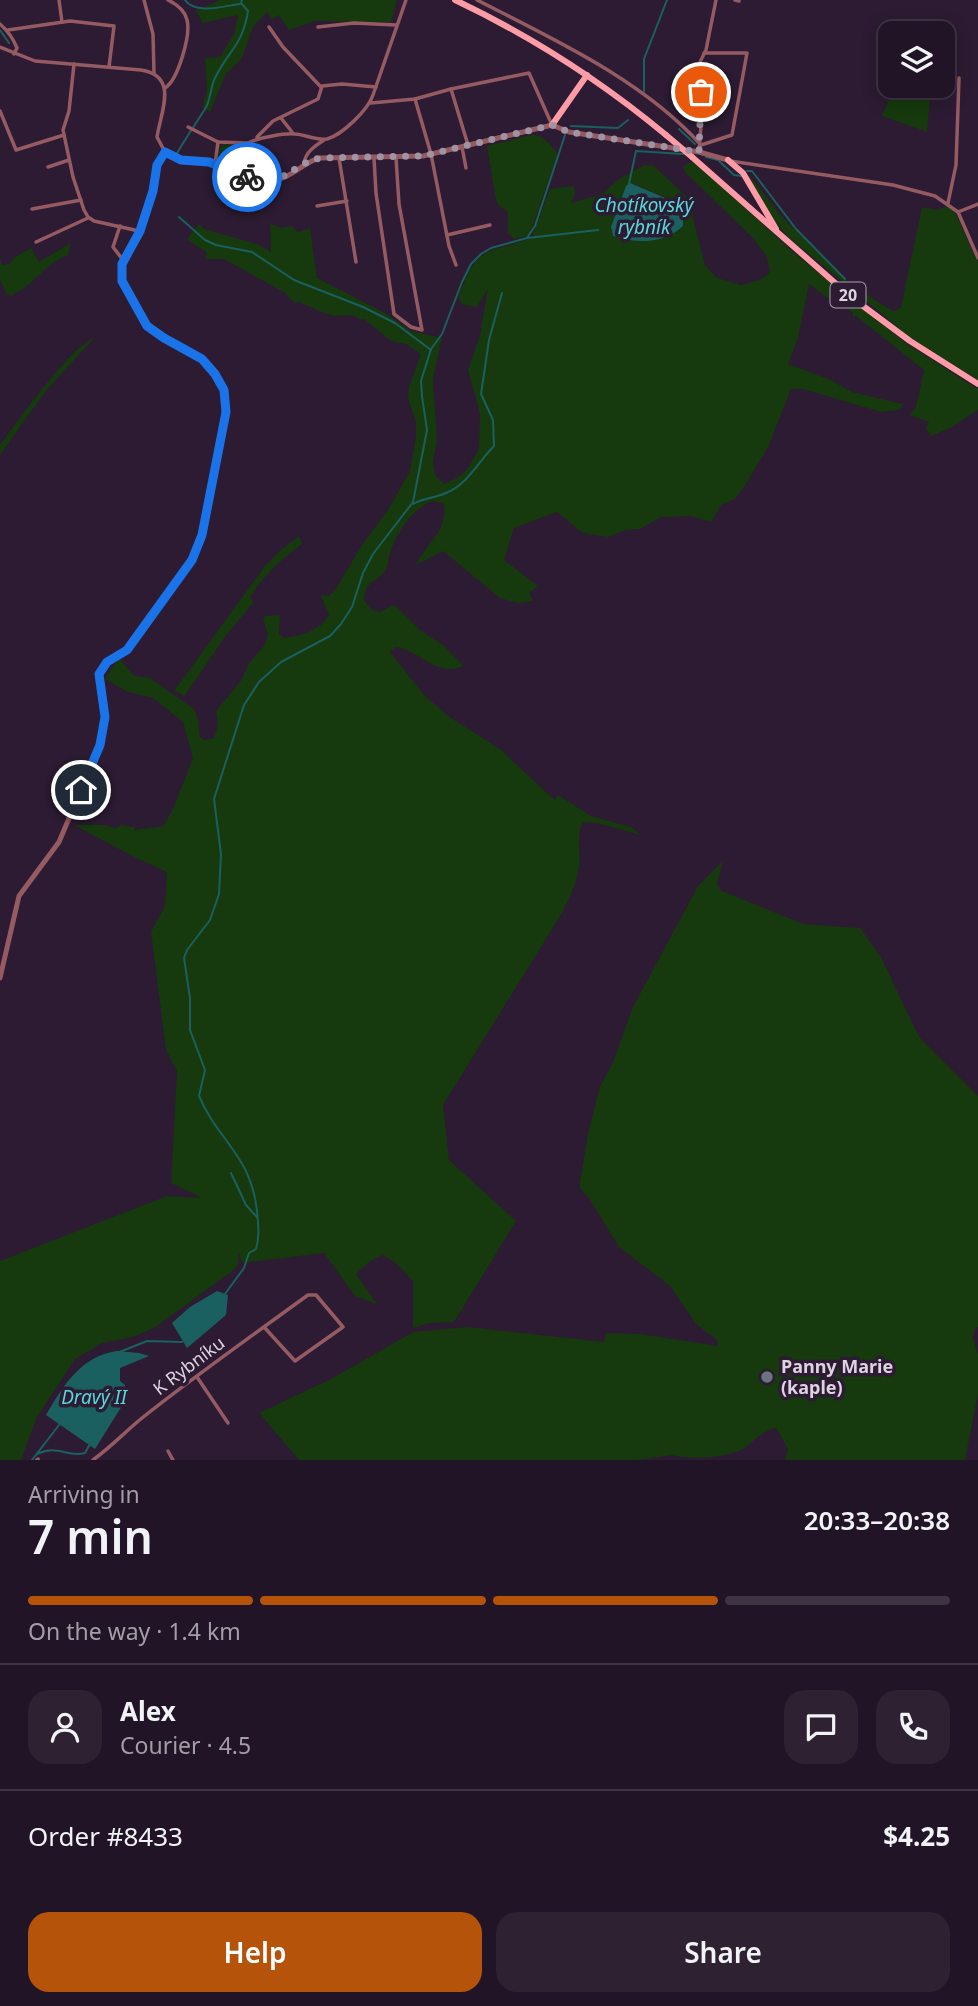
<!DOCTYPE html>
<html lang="en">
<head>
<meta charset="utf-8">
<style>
  :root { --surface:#211426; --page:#2d2132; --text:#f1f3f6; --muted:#a29ea7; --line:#3e3343; --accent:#b45309 }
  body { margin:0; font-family:"Noto Sans",sans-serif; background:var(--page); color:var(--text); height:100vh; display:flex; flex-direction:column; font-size:26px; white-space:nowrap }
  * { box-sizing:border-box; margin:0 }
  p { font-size:23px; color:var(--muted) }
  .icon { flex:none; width:38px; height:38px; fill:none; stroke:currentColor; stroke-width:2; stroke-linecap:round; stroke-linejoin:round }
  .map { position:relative; height:1460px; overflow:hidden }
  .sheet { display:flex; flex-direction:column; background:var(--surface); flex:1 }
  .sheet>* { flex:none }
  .fabs { position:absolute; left:878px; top:21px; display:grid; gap:14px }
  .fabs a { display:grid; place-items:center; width:77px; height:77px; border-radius:14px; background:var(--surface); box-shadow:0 4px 18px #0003,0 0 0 2px var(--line); font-size:35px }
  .pin { position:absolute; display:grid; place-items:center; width:60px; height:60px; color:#fff; margin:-30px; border:4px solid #fff; border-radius:50%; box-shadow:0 2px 7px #0007 }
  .courier { position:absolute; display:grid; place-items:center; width:70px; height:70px; margin:-35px; border:5px solid #1a73e8; border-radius:50%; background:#fff; color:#222; box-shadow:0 2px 9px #0007 }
  .headline em { font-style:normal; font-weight:600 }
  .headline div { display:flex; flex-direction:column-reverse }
  .headline { display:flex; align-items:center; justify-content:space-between; height:119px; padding:0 28px }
  h1 { font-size:46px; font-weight:600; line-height:52px }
  .bar { display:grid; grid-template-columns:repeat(4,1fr); gap:10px 7px; align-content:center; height:84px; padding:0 28px }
  .bar i { height:9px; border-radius:5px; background:var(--line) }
  .bar .current { background:var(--accent) }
  .bar p { grid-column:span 4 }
  .line { display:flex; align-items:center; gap:18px; padding:0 28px; border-top:2px solid var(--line) }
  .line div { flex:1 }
  .round { display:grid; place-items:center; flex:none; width:74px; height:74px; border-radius:21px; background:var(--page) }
  .button { display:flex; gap:14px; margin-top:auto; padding:14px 28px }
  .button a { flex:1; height:80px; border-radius:21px; background:var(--accent); color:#fff; font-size:28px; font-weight:600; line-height:80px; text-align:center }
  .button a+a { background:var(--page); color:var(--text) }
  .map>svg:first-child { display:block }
  .green { fill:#16390d; fill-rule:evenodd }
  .water { fill:#1a6060 }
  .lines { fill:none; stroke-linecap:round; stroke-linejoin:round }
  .stream { stroke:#1a6060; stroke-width:2 }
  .minor { stroke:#965b62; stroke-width:3.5 }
  .tertiary { stroke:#965b62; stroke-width:5 }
  .primary { stroke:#fd9ba7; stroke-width:6 }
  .primary-bridge { stroke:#fd9ba7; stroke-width:6 }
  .done { stroke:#a093a4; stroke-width:7; stroke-dasharray:0 12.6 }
  .route { stroke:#1a73e8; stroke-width:9 }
  .worship-dot { fill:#6b7280; stroke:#2c1b32; stroke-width:2.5 }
  .labels { text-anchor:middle; stroke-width:7; stroke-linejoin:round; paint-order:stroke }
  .shield { fill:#2c1b32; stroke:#a99cad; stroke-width:2 }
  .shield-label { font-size:16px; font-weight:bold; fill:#ded3e2 }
  .street-label { font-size:18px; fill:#ded3e2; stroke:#2c1b32 }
  .poi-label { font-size:18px; font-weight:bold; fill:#ded3e2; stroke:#2c1b32; text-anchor:start }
  .water-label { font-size:19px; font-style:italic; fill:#56d9da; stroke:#2c1b32 }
</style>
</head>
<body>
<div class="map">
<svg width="978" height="1460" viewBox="0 0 978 1460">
  <rect width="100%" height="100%" fill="#2c1b32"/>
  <!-- green -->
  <g class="green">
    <path d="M220,0H397L391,22L315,21L289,30L279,15L272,19L267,12L253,27L242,58L226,74L210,112L202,107L207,92L205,58L220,57L234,34L238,15L203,23L196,11Z"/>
    <path d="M895,86H931L927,132L882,116Z"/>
    <path d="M531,135C544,134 550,145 558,154L529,236L514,239L508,233V212L499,206L496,200L487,146Z"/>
    <path d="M224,144L245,146L241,166L237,170L218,162L219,149Z"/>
    <path d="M693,161L800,258L907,344L978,389V410L952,427L931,436L926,428L929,422L910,415L916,407L924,370L856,316L853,317V313L845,307L844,310L809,284L798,338L788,364L831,380L852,392L903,404L899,410L881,412L803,389H791L769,445L746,484L735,499L721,505L711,522L691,516L661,517L640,529L625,530L608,537L583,533L557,512L514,528L504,560L538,586L529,593L533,601L517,603L500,598L443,551L416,565C426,544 448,531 444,504L432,501C411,510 397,532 390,553C388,558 389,564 386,569C378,583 365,579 364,600L372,610L380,612L394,605L397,607L421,631L443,645L464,666C434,677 425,653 396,647L390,652L424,695L448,716L501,750L549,795L555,800L558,795L591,816L631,827L641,835L597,823L583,822C576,835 581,852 579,866C577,884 569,898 562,913L443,1105L449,1160L516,1221L454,1322L430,1323L413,1328V1281L396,1263L383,1255L370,1261L356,1274L377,1304L355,1296L324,1253L242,1263L239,1253L238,1264L235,1269L154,1328L133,1337L102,1343L75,1359L37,1417L21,1460H0V1261L167,1196L202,1198L171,1183L177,1071L166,1050L151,932L165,906L167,872L136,858L74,825H104L116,828L121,825L133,827L136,825L134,830L163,826L173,809L193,758L183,722L153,698L128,692L105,679L119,658L134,676L150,678L194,709L198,719L200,737L204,740L214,738L218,725L216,711L242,679L249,663L264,646L268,635L263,619L265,616L280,615L279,634L284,638C300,636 322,630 329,614L320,595L329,596L335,590L362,545L388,510L410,471L416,437V422L408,398L409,387L421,354L406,344L391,341L364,319L361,320L353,315L335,316L324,313L299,302L295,303L285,293L224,259H205L207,253L187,239L199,224L204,229L257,244L271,252L270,224L282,228L291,226L298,232L310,228L317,278L385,313L411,331L442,338L433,379L437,440L433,462L435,475L444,484L457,478L467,470L479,449L480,413L468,370L480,335L488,288L477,307L463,305L459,300V295C470,267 475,252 507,246C516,244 525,239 534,238L533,234L550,189L574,186L575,194L571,203L602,194L618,180L644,165L654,166L688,198L705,265L717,278L741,285L760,280L770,272L767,257L754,239L686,173L683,166ZM633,184L665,197L682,209L683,226C664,244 636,244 613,236L611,227L626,186Z"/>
    <path d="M751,177L782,217L849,283L891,310L896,311L901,307L922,207L936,210L949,206L955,212L978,263V380L911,338L788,237L776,223L750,180Z"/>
    <path d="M71,243L68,255L52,263L27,286L11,296L7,294L0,280V259L2,265L9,264L15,257L31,248L39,262Z"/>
    <path d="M95,337L45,392L0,455V445C20,419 67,350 95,337Z"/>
    <path d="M299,536L302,544C282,559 264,575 250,597L254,602L227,634L184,697L182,694L174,691L265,566L282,549Z"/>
    <path d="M723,861L717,884L722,891L803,924L860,928L881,957L919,1037L978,1096V1327L975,1328L973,1337L978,1355V1394L965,1460H785L788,1449L776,1428C763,1430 754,1442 743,1449C727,1458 688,1460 673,1455L638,1460H299L259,1413L333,1378L413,1332L468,1327L604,1342L606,1333L640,1334L718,1346L717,1340L696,1324L670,1286L619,1247L589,1198L580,1188V1183L588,1133L600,1087L613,1062L633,1007L698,886Z"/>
  </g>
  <!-- water -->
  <g class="water">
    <path d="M630,183L675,202L683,211V226C664,244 637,244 613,236L611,227L626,186Z"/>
    <path d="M217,1291L228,1295L226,1315L187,1348L172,1323L190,1307Z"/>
    <path d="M117,1351L139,1353L149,1356L120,1368V1381L125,1385V1401L95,1449L46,1415C63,1386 81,1356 117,1351Z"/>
  </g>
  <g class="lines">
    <!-- stream -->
    <g class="stream">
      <path d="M185,0C195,15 224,6 240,4"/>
      <path d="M0,30L9,43"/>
      <path d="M644,92V59L667,0"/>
      <path d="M571,126L618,128L628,120"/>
      <path d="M679,129L695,144"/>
      <path d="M176,155C185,139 195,125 205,109C211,100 210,88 215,78C228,51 243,45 248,11L241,3L242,0"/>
      <path d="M706,157L718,160L734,175L741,176"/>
      <path d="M747,171H752L796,229L845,279"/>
      <path d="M629,184L636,151L683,154"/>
      <path d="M179,217L205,240L216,245L252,252L294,280L363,307L395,323L431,350"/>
      <path d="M527,238L535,226L565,135"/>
      <path d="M413,504C423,498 435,498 446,493C468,484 478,462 494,446L493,420L481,394L489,340L502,293"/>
      <path d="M231,1173L246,1205L257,1217"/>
      <path d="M225,1294L244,1268L249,1253L256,1249C260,1236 258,1224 257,1211C251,1155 218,1141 199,1096L205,1070L190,1030V998L184,958L187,950L210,920L219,894L221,854L214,799L244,705L259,682L281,662L330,636L341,624L352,607L363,573L373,554L413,502L427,430L422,396L421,381L431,349L442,334L462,282L471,264L481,254L491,248L527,238L598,230"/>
      <path d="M117,1353L147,1341L182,1342"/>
      <path d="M37,1454C57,1444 68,1458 85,1453L90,1444"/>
      <path d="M32,1460L59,1425"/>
    </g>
    <!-- minor -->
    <g class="minor">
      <path d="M59,0L62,22"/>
      <path d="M144,0L153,34L154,73"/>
      <path d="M477,0C553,39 643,80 701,145"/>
      <path d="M735,0L739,1"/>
      <path d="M0,24C8,31 13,38 17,48L14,54"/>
      <path d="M269,27L283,47L321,87"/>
      <path d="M318,27L354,23L396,25"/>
      <path d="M8,30L70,21L114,26L109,67"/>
      <path d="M0,47L35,61L141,70C179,76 161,111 157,137L165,152"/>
      <path d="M74,64L69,111L63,130L73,177L84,210L88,217L94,221L139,231"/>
      <path d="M165,88C178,80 191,35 187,20C185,10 176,4 168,0"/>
      <path d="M451,89L529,73L552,125"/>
      <path d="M415,99L431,154L449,246L456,265"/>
      <path d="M371,103L415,99L451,89L468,145"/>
      <path d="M0,111L16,150L64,135"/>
      <path d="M281,118L292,132"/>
      <path d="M188,127L218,142L248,143"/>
      <path d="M257,137L273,121L318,99L322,86L342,84L376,87"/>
      <path d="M701,145L732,135L747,53H704"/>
      <path d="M462,147L466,168"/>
      <path d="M699,152L702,112L700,62L706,50L716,0"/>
      <path d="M339,158L356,262"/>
      <path d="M374,158L376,193L394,314L411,327L422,330L399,204L396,158"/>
      <path d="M730,161L893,185L935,196L958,212L978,258"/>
      <path d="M215,164L218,142"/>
      <path d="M304,164C305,152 315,146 324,140"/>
      <path d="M48,167L69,160"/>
      <path d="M242,173L248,143C257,138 285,133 295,134C304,134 317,141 327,139C342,135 368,110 373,95L406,0"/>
      <path d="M948,203L956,165L959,78"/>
      <path d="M317,206L347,201"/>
      <path d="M32,209L81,200"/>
      <path d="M958,212L978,204"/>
      <path d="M120,226L113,247L123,260"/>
      <path d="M447,235L490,225"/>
      <path d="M36,242L88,218"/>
      <path d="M197,1377L228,1423"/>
      <path d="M168,1451L173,1460"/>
      <path d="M37,1460L38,1459"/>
      <path d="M93,1460C111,1447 126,1431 142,1418C196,1375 253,1335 308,1295H316L343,1327L295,1361L264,1327"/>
    </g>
    <!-- tertiary -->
    <path class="tertiary" d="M0,978L19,896L59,842L100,745L105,717L99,674L107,662L127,650L192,560L202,535L226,412L224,390L215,374L202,359L164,338L147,326L123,281L122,264L140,231L153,191L157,165L165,152C181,164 195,158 213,163C234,169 252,184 276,180C293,177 303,162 320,158L423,156L552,125L569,132L699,152L728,160"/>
    <!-- primary -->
    <g class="primary">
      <path d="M455,0C531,36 601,81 666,135"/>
      <path d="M552,125L587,75"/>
      <path d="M692,157L851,297L910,341L978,384"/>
      <path d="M728,160L743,173L776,229"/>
    </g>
    <!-- primary-bridge -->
    <path class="primary-bridge" d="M666,135L692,157"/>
  </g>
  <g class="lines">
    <!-- done -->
    <path class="done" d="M247,177C287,188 289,165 320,158L423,156L552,125L569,132L699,152L701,92"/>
    <!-- route -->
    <path class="route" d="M81,790L100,745L105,717L99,674L107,662L127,650L192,560L202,535L226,412L224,390L215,374L202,359L164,338L147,326L122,281V264L140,231L153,191L157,165L165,152L181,160L209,162L247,177"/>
  </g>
  <!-- markers -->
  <circle class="worship-dot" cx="767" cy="1377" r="7"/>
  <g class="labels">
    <!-- shield labels -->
    <rect class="shield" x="830.5" y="282.5" width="35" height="25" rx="5"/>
    <g class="shield-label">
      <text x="848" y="301">20</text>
    </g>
    <!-- street labels -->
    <g class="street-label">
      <text transform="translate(189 1366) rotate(-37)" y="6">K Rybníku</text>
    </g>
    <!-- poi labels -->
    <g class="poi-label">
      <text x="781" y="1373">Panny Marie<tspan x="781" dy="21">(kaple)</tspan></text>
    </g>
    <!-- water labels -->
    <g class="water-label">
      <text x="644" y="212">Chotíkovský<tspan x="644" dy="22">rybník</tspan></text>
      <text x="94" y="1404">Dravý II</text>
    </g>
  </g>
</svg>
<div class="fabs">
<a><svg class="icon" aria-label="layers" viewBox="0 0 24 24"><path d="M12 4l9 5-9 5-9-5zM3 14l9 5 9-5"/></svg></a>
</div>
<div class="pin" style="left:701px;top:92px;background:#ea580c"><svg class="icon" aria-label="bag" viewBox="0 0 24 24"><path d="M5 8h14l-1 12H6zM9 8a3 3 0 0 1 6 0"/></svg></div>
<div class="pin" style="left:81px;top:790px;background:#1f2937"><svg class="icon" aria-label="home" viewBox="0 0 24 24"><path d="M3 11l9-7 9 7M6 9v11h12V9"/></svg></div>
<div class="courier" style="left:247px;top:177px"><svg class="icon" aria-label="bike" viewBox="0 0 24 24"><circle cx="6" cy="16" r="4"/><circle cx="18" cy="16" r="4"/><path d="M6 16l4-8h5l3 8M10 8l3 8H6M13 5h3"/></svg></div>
</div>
<section class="sheet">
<div class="headline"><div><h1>7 min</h1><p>Arriving in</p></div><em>20:33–20:38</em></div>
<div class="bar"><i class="current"></i><i class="current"></i><i class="current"></i><i></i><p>On the way · 1.4 km</p></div>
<div class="line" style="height:126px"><a class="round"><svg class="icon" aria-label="person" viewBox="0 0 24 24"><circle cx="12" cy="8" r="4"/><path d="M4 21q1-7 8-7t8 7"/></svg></a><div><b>Alex</b><p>Courier · 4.5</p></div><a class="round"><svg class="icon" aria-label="chat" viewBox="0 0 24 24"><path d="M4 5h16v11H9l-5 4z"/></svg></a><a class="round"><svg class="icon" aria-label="phone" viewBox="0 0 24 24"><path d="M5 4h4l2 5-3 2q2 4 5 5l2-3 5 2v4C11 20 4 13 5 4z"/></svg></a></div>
<div class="line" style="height:91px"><div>Order #8433</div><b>$4.25</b></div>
<div class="button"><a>Help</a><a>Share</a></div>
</section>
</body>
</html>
